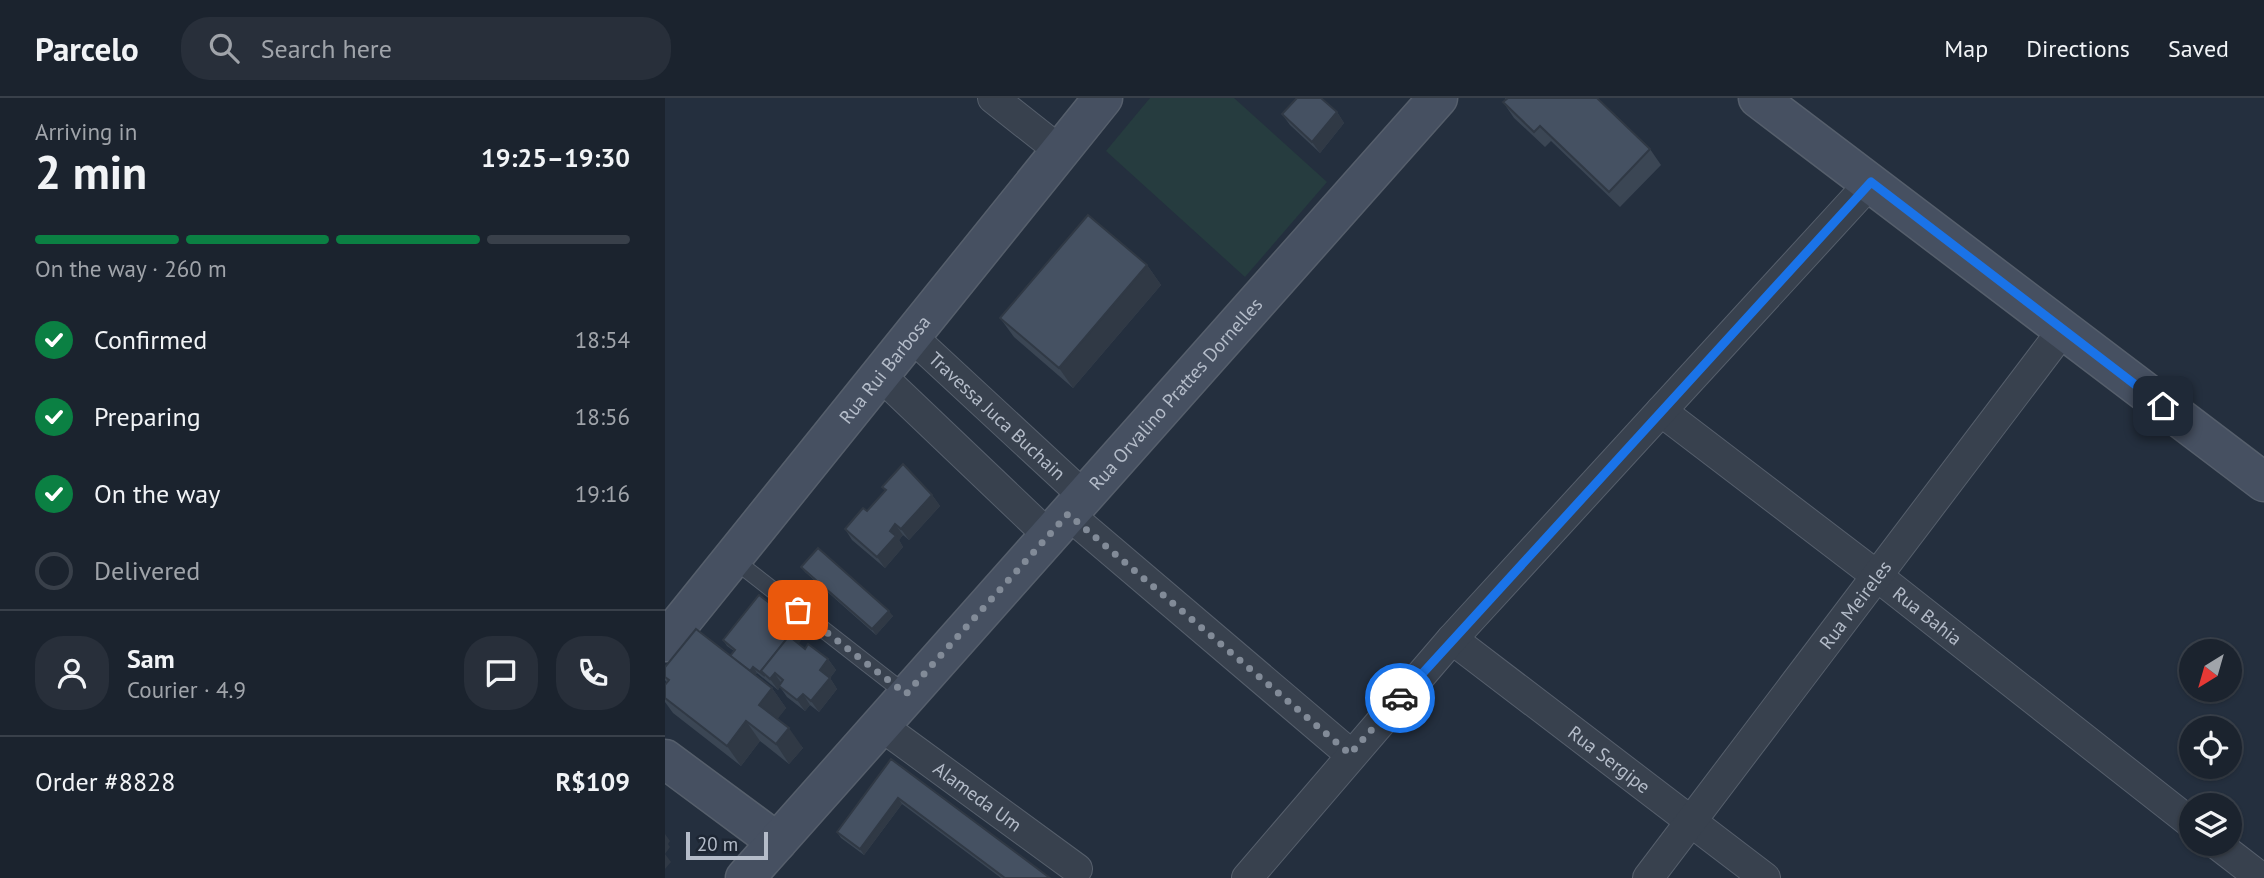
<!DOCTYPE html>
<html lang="en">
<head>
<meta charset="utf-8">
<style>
  :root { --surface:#1b232e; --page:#282f3a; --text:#f1f3f6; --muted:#a0a4aa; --line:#39404a; --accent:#0b8043 }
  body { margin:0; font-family:"PT Sans",sans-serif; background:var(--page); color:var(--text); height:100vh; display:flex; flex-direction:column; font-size:26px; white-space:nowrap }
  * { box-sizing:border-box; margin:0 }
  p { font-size:23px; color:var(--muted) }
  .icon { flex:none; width:38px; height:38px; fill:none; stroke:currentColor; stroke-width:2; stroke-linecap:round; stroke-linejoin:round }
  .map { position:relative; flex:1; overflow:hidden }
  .panel { display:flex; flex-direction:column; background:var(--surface); width:665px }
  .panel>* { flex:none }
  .needle { width:46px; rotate:217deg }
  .tools { position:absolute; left:1514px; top:541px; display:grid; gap:14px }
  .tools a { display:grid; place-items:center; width:63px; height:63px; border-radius:50%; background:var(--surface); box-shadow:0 2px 5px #0004,0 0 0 2px var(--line); font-size:35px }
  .scale { position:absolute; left:21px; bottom:18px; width:82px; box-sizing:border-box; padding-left:7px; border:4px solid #b4bcc9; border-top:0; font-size:19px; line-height:24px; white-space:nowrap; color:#b4bcc9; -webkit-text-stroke:5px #1d2633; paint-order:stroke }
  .pin { position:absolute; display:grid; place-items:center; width:60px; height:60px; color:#fff; margin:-30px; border-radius:14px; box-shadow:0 4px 10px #0006 }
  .courier { position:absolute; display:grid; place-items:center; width:70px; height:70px; margin:-35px; border:5px solid #1a73e8; border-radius:50%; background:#fff; color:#222; box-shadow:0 2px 9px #0007 }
  .head em { font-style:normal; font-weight:800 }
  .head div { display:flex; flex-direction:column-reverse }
  .head { display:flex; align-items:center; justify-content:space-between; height:119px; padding:0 35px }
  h1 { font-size:46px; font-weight:800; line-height:52px }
  .bar { display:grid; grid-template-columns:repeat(4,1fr); gap:10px 7px; align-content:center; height:84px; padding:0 35px }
  .bar i { height:9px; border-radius:5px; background:var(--line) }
  .bar .on { background:var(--accent) }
  .bar p { grid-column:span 4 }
  .line { display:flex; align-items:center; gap:18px; padding:0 35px; border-top:2px solid var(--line) }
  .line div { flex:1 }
  .round { display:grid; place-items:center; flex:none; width:74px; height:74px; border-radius:28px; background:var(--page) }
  ol { padding:0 35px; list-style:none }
  li { display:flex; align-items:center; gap:21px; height:77px }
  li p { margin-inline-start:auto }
  li .icon { padding:7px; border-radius:50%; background:var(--accent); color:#fff; stroke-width:4 }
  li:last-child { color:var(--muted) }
  li i { width:38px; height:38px; border:4px solid var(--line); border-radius:50% }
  header { display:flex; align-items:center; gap:42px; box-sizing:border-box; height:98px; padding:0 35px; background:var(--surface); border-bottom:2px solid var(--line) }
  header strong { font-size:33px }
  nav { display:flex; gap:38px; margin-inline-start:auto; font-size:24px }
  .search { width:490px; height:63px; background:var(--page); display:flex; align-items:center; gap:18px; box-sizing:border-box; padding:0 24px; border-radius:28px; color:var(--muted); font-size:26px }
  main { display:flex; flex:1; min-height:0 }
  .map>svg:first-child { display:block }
  .green { fill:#263c3f }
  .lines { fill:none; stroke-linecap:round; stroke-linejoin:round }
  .lane-casing { stroke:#565f6c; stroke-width:18 }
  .street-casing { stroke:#565f6c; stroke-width:32 }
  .secondary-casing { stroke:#565f6c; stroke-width:41 }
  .lane { stroke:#38414e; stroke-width:16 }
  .street { stroke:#38414e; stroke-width:30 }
  .secondary { stroke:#465061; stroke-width:38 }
  .wall { fill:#3b4654 }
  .shaded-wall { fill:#303945 }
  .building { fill:#455162; stroke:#303945; stroke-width:2 }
  .done { stroke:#828b98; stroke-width:7; stroke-dasharray:0 12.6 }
  .route { stroke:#1a73e8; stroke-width:9 }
  .labels { text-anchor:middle; stroke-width:5; stroke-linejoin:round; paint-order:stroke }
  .street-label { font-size:19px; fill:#b4bcc9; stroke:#1d2633 }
</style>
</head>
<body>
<header>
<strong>Parcelo</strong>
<div class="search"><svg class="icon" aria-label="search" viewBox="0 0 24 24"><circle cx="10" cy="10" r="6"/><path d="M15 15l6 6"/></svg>Search here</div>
<nav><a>Map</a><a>Directions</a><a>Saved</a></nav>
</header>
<main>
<section class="panel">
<div class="head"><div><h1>2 min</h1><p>Arriving in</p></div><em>19:25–19:30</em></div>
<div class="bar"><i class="on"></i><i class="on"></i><i class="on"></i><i></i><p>On the way · 260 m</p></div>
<ol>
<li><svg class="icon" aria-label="check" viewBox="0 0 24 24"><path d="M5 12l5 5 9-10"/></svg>Confirmed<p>18:54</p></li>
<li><svg class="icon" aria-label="check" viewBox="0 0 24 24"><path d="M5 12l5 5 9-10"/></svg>Preparing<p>18:56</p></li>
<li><svg class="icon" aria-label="check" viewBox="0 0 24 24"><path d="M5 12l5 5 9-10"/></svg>On the way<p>19:16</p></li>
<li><i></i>Delivered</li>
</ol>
<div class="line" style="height:126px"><a class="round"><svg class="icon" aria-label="person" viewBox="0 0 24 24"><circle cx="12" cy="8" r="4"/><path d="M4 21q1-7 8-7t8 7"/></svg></a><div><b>Sam</b><p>Courier · 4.9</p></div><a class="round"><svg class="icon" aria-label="chat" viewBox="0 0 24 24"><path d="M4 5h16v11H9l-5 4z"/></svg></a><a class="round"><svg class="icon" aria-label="phone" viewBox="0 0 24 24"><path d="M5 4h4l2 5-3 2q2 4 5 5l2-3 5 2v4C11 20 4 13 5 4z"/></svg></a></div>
<div class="line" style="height:91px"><div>Order #8828</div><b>R$109</b></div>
</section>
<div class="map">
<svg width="1599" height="780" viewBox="0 0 1599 780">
  <rect width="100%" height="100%" fill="#242f3e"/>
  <!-- green -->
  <path class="green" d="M485,0H569L662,84L580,179L441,53Z"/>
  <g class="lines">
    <!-- lane casing -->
    <g class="lane-casing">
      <path id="lane" d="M68,461L241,596"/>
    </g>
    <!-- street casing -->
    <g class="street-casing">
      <g id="street">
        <path d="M328,0L395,53"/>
        <path id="s1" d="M245,237L420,399"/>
        <path d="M214,276L384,438"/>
        <path id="s2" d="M996,313L1212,478L1526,725"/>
        <path d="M403,416L685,656"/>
        <path id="s3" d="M787,541L1100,780"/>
        <path id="s4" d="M215,627L412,771"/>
        <path d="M1552,746L1596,780"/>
        <path d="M582,780L787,541L1206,84"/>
        <path id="s5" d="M983,780L1398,232"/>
      </g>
    </g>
    <!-- secondary casing -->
    <g class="secondary-casing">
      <g id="secondary">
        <path d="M1093,0L1599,384"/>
        <path id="s6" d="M0,544L438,0"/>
        <path d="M0,661L112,744"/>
        <path id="s7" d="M80,780L773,0"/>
      </g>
    </g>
    <!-- lane -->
    <use href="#lane" class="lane"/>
    <!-- street -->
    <use href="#street" class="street"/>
    <!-- secondary -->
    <use href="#secondary" class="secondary"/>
  </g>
  <!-- wall -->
  <g class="wall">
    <path d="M840,0H932L985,51L996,67L955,109L886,43L880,49L849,20L838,4L841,2Z"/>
    <path d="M672,14L679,25L655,55L625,27L617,16Z"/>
    <path d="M482,167L496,187L408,290L349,239L335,220Z"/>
    <path d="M217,389L267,397L275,408L244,442L238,437L234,442L238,449L220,470L187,442L180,431L202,413L220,393Z"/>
    <path d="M136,469L228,518L211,537L140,474Z"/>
    <path d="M137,530L141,536L133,546L140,551L163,561L171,572L165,580L172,591L154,614L145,607L140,613L122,599L115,589L113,592L92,575L90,577L107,590L121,610L112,621L138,650L124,666L95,643L76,668L8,615L0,604V587L2,585L0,582V569L65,558L69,553L62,548L58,542Z"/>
    <path d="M226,661L385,780H336L237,706L199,757L176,740L172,734Z"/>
  </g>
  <!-- shaded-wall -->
  <g class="shaded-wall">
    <path d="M672,14L679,25L655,55L647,44Z"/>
    <path d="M482,167L496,187L408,290L394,270Z"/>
    <path d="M267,397L275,408L244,442L236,431Z"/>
    <path d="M230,426L238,437L234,442L238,449L220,470L212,459L225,433Z"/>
    <path d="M224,513L228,518L211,537L207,531Z"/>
    <path d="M137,530L141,536L110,576L117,586L113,592L105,581L101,577Z"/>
    <path d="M163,561L171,572L165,580L172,591L154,614L146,603L155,572Z"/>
    <path d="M88,569L92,575L86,583L82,577Z"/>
    <path d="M107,590L121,610L108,627L94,607Z"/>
    <path d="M138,596L145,607L140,613L132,602Z"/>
    <path d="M81,623L95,643L76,668L62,648Z"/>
    <path d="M124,630L138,650L124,666L111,646Z"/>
    <path d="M233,700L237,706L199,757L195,751Z"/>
    <path d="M0,736L5,743L3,746L5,749L0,756L6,764L0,771Z"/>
  </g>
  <!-- building -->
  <g class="building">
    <path d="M632,0H656L672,14L647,44L617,16Z"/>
    <path d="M843,0H932L985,51L944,94L875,28L869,34L838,4Z"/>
    <path d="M423,117L482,167L394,270L335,220Z"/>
    <path d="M238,366L267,397L236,431L230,426L225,433L231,438L212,459L180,431L198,410L202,413L221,392L217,389Z"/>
    <path d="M153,450L224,513L207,531L136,469Z"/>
    <path d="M94,497L137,530L128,542L124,538L96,573L100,578L88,569L85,573L65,558L70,552L58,542Z"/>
    <path d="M31,531L107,590L94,607L124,630L111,646L81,623L62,648L0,600V587L4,582L0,579V569Z"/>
    <path d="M124,538L140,551L143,546L163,561L155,572L165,580L146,603L138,596L132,602L114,588L118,582L110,575L105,581L96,573Z"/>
    <path d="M226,661L385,780H340L233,700L195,751L172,734Z"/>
  </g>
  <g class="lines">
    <!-- done -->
    <path class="done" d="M133,512L241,596L403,416L685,656L735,600"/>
    <!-- route -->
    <path class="route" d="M735,600L1206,84L1498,308"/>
  </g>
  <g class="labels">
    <!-- street labels -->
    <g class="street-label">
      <text dy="7" stroke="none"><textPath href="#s6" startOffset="350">Rua Rui Barbosa</textPath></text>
      <text dy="7" stroke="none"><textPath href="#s7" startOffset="648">Rua Orvalino Prattes Dornelles</textPath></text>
      <text dy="7" stroke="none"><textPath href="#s1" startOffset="119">Travessa Juca Buchain</textPath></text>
      <text dy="7" stroke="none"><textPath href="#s5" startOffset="343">Rua Meireles</textPath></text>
      <text dy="7" stroke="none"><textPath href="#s2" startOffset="336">Rua Bahia</textPath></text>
      <text dy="7" stroke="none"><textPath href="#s3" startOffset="198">Rua Sergipe</textPath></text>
      <text dy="7" stroke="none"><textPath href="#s4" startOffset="121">Alameda Um</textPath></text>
    </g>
  </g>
</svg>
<div class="tools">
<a><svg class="needle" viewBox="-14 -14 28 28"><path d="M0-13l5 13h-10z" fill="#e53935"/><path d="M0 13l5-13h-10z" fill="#a0a4aa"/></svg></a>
<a><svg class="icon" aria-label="locate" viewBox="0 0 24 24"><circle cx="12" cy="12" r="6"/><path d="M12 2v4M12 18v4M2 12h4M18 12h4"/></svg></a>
<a><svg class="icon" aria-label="layers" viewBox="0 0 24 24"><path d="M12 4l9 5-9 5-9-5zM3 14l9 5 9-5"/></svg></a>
</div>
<div class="scale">20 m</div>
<div class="pin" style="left:133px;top:512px;background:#ea580c"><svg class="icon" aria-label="bag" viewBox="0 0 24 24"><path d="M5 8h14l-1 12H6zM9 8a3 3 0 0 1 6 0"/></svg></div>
<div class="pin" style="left:1498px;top:308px;background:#1f2937"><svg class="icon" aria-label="home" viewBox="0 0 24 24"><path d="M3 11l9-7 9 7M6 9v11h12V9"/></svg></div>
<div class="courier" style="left:735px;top:600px"><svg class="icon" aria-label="car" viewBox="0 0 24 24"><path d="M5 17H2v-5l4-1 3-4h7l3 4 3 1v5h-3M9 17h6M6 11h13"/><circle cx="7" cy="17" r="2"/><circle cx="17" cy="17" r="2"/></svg></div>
</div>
</main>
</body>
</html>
